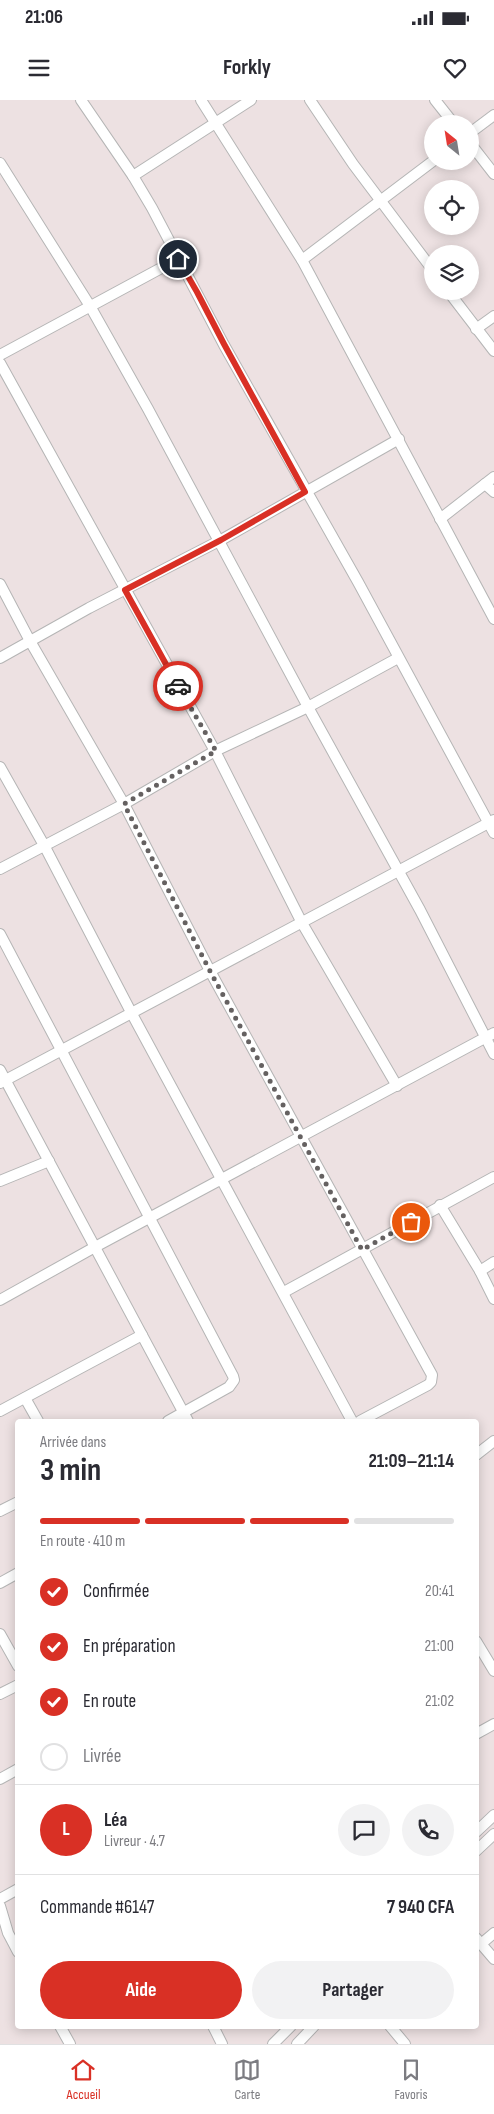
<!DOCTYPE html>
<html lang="fr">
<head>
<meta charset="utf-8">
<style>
  :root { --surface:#fff; --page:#f2f2f3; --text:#2b2b33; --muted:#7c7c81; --line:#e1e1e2; --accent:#d93025 }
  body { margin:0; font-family:"Sofia Sans Condensed",sans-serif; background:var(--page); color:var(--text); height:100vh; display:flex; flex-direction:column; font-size:19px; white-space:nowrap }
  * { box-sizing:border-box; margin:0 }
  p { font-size:16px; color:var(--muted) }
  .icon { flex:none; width:28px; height:28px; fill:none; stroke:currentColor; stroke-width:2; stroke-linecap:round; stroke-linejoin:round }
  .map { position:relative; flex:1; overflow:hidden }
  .side { position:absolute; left:15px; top:1319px; width:464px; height:610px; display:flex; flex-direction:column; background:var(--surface); border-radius:5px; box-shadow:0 2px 12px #0003 }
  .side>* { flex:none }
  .needle { width:32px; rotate:330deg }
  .buttons { position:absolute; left:424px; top:15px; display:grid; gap:10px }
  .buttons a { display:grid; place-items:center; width:55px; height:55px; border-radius:50%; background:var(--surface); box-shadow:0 2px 12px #0003; font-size:25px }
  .pin { position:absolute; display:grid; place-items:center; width:42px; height:42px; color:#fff; margin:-21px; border:2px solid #fff; border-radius:50%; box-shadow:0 1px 5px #0007 }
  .courier { position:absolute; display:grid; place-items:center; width:50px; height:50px; margin:-25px; border:4px solid #d93025; border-radius:50%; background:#fff; color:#222; box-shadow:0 1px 6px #0007 }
  .headline em { font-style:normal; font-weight:700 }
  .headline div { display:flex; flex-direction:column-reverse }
  .headline { display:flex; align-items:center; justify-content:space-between; height:85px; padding:0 25px }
  h1 { font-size:32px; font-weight:700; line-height:38px }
  .bar { display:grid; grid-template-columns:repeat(4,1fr); gap:8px 5px; align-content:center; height:60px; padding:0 25px }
  .bar i { height:6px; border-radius:4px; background:var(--line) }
  .bar .current { background:var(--accent) }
  .bar p { grid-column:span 4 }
  .line { display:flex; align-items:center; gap:12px; padding:0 25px; border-top:1px solid var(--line) }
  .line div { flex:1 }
  .round { display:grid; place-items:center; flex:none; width:52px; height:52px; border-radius:26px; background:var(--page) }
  ol { padding:0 25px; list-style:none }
  li { display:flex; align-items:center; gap:15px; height:55px }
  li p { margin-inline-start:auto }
  li .icon { padding:5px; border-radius:50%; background:var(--accent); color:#fff; stroke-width:4 }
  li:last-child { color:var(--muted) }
  li i { width:28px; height:28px; border:2px solid var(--line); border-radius:50% }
  .primary-button { display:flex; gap:10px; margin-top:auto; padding:10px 25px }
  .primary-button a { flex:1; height:58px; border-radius:30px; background:var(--accent); color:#fff; font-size:20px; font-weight:700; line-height:58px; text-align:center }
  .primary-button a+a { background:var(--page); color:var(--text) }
  .status { display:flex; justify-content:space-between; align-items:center; height:35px; padding:0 25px; background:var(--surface); direction:ltr }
  .status svg { height:14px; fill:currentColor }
  header { display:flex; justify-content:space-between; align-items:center; height:65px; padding:0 25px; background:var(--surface); font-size:22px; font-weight:700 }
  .menu { display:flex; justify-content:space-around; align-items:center; height:70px; border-top:1px solid var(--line); background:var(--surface); font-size:14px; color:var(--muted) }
  .menu a { display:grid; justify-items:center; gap:2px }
  .menu .current { color:var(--accent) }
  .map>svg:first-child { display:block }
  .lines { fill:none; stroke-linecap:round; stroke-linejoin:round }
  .minor-casing { stroke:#b5b5b5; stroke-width:12 }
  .minor { stroke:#fff; stroke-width:10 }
  .done { stroke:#656161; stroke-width:5; stroke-dasharray:0 9 }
  .route { stroke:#d93025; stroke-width:6 }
</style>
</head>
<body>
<div class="status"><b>21:06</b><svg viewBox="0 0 49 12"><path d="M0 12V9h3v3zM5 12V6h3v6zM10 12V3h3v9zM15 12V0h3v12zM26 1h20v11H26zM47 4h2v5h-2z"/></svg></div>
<header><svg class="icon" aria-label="menu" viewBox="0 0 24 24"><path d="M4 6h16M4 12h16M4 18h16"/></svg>Forkly<svg class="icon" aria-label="heart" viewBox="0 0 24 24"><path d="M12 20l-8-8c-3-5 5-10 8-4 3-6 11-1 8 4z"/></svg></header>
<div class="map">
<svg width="494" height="1944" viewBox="0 0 494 1944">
  <rect width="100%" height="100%" fill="#ede1e2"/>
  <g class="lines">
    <!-- minor casing -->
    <g class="minor-casing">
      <g id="minor">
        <path d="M81,0L133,76L152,108L224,245L358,482L494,733"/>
        <path d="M201,0L302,160L494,519"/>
        <path d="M310,0L353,64L432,169"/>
        <path d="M435,0L454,24"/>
        <path d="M470,33L494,15"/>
        <path d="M470,43L494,74"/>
        <path d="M0,63L90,206L148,309L308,607L420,810L494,954"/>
        <path d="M133,76L251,0"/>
        <path d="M302,160L433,61"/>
        <path d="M448,191L494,251"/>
        <path d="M476,229L494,216"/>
        <path d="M0,255L178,159"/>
        <path d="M0,263L215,651L302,823L397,986"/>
        <path d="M485,384L494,392"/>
        <path d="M440,419L494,377"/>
        <path d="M0,484L30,541L124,704L210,871L432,1275L431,1282L428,1285L360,1321"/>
        <path d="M0,558L89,508L221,440L399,339"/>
        <path d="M0,667L45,747L132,914L352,1321"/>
        <path d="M0,769L124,704L215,651L308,607L398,558"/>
        <path d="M0,834L233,1276L234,1280L229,1287L168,1321"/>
        <path d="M0,970L188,1321"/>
        <path d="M0,983L494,720"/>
        <path d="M0,1081L49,1061"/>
        <path d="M440,1105L480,1171L494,1199"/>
        <path d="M480,1171L494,1162"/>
        <path d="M284,1192L494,1077"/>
        <path d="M0,1200L95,1147L494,933"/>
        <path d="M25,1298L38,1321"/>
        <path d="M0,1311L142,1235"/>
        <path d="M476,1355L494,1341"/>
        <path d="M0,1411L18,1402"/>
        <path d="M0,1483L18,1473"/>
        <path d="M0,1534L18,1566"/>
        <path d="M476,1541L494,1571"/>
        <path d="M0,1594L18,1585"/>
        <path d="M476,1634L494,1624"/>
        <path d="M0,1679L18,1669"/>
        <path d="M476,1732L494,1715"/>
        <path d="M476,1751L494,1734"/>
        <path d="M0,1799L18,1789"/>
        <path d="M0,1806L8,1833L18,1852"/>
        <path d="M476,1838L494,1859"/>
        <path d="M481,1844L494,1833"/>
        <path d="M60,1926L70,1944"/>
        <path d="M213,1926L222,1944"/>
        <path d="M390,1926L405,1944"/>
        <path d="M273,1944L291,1926"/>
        <path d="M297,1944L314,1926"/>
      </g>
    </g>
    <!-- minor -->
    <use href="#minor" class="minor"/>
  </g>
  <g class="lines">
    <!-- done -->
    <path class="done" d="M178,586L216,651L124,704L210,871L362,1150L411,1122"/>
    <!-- route -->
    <path class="route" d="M178,159L197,192L224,244L305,392L221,440L125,490L178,586"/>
  </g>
</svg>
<div class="buttons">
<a><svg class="needle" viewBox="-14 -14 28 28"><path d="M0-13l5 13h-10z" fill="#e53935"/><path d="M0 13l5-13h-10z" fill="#7c7c81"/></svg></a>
<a><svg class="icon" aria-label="locate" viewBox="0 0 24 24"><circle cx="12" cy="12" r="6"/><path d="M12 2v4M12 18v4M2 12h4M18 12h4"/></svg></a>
<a><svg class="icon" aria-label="layers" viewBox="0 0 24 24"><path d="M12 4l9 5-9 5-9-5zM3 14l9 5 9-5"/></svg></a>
</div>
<div class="pin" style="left:411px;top:1122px;background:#ea580c"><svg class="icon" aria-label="bag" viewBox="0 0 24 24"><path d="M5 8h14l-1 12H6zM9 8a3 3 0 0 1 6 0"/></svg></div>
<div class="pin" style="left:178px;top:159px;background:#1f2937"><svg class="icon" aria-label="home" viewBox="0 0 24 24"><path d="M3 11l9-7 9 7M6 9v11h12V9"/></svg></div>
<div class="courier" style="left:178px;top:586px"><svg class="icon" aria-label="car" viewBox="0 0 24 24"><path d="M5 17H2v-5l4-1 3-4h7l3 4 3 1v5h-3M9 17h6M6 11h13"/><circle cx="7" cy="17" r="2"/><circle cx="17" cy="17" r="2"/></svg></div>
<section class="side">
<div class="headline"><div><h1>3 min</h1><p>Arrivée dans</p></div><em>21:09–21:14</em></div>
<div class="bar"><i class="current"></i><i class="current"></i><i class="current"></i><i></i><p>En route · 410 m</p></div>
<ol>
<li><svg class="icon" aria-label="check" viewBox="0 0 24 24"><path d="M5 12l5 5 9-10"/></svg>Confirmée<p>20:41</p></li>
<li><svg class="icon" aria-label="check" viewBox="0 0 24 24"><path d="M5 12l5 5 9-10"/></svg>En préparation<p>21:00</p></li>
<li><svg class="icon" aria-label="check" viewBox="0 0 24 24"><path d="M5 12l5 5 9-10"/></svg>En route<p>21:02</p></li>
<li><i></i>Livrée</li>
</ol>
<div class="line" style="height:90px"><b class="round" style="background:var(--accent);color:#fff">L</b><div><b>Léa</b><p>Livreur · 4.7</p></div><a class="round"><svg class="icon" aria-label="chat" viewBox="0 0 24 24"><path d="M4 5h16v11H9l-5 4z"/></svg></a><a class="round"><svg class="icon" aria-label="phone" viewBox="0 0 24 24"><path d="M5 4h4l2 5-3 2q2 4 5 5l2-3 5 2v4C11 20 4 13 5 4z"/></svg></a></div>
<div class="line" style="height:65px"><div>Commande #6147</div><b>7 940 CFA</b></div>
<div class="primary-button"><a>Aide</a><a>Partager</a></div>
</section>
</div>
<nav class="menu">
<a class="current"><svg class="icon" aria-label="home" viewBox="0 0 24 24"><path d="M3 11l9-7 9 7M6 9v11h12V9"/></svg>Accueil</a>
<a><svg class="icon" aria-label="map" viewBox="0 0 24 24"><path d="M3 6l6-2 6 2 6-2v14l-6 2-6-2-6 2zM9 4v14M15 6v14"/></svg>Carte</a>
<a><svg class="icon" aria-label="saved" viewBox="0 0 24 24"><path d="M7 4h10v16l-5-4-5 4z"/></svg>Favoris</a>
</nav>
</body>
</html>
